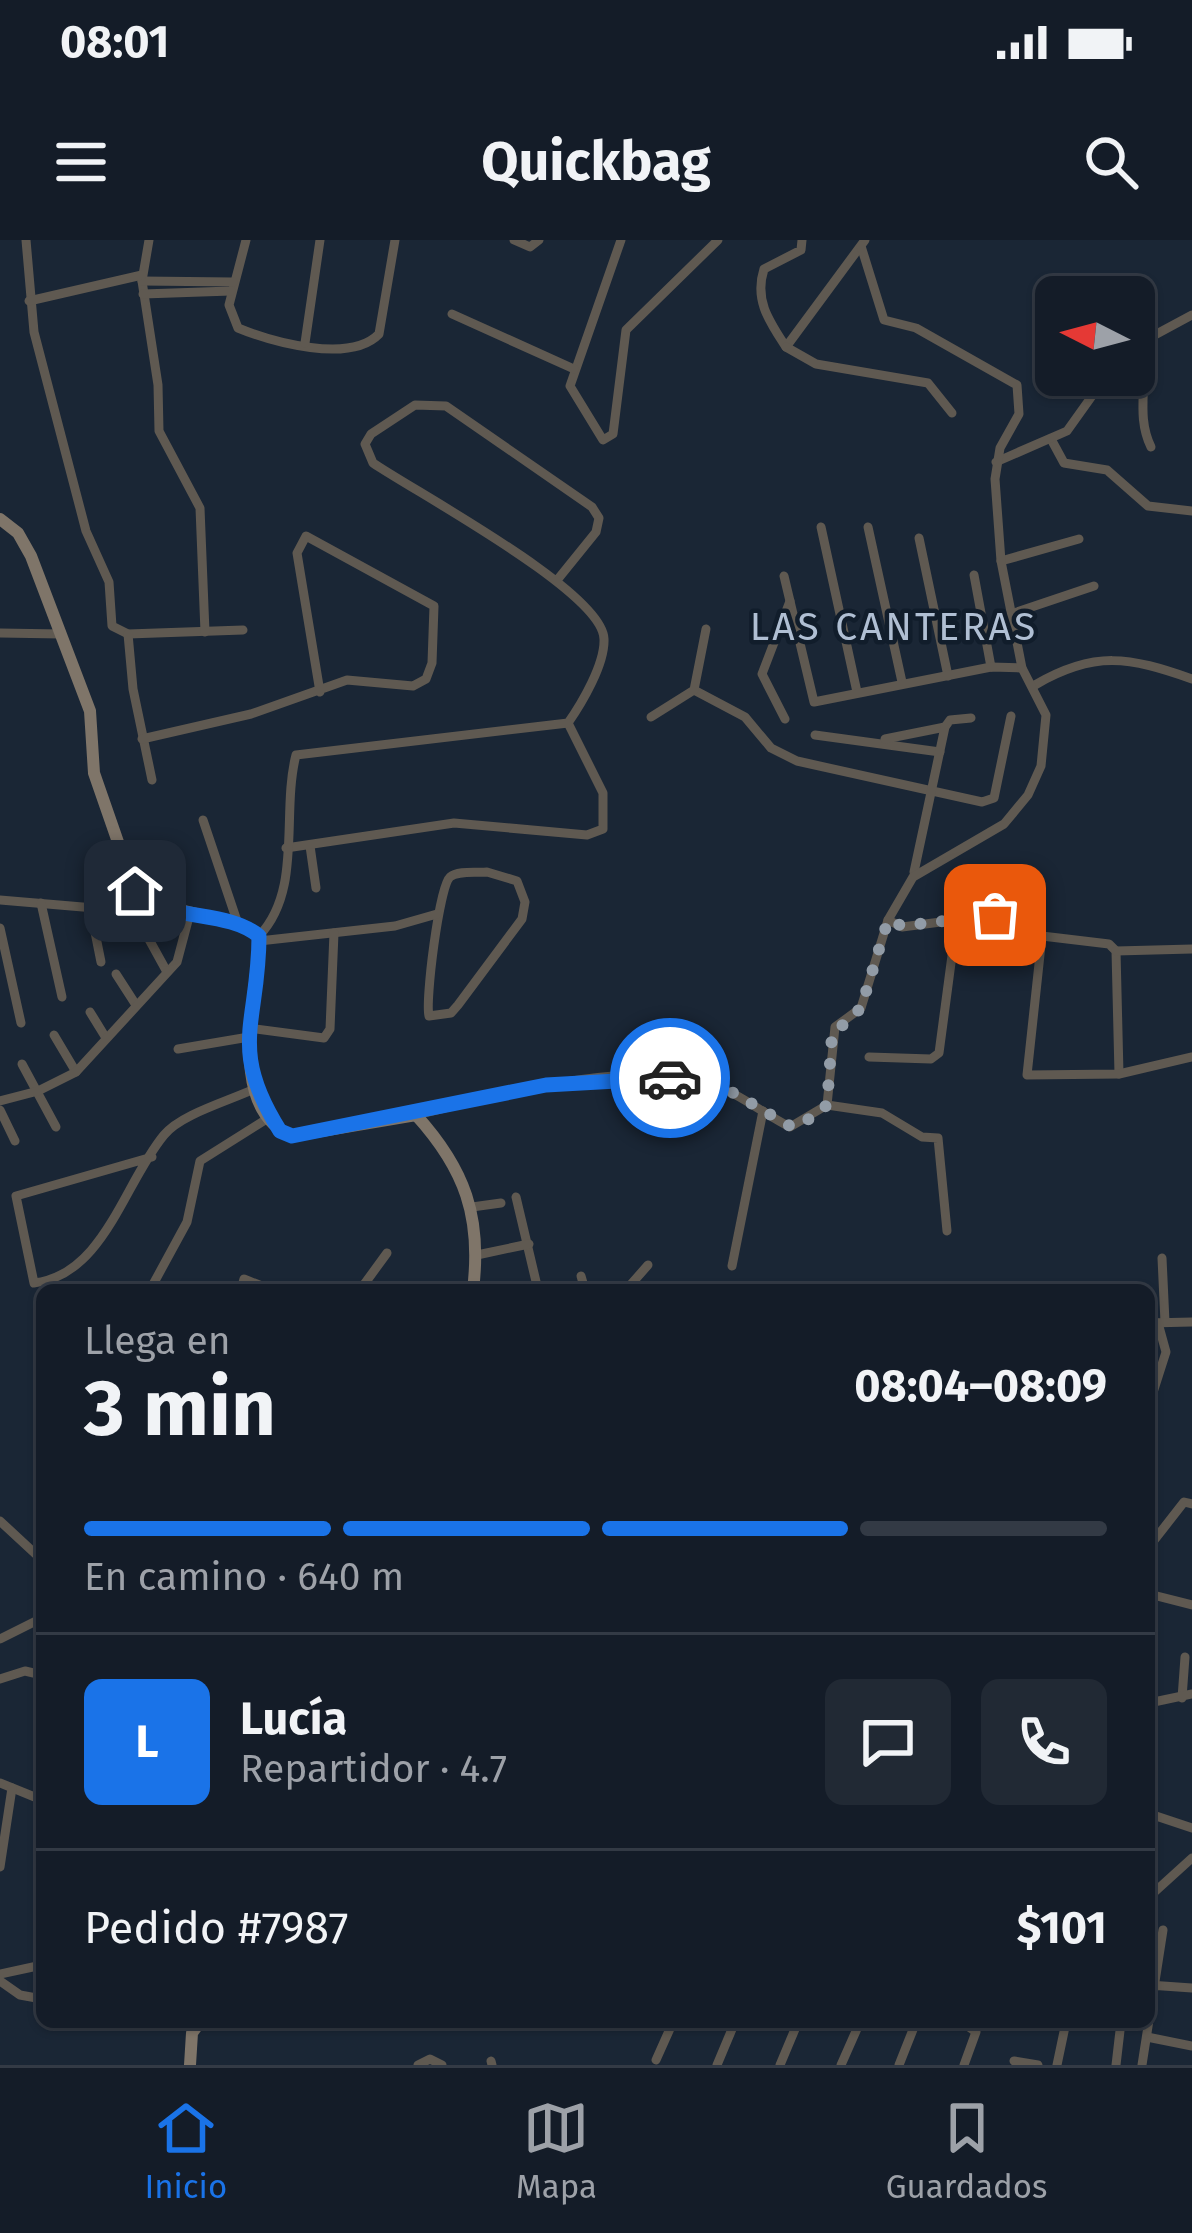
<!DOCTYPE html>
<html lang="es">
<head>
<meta charset="utf-8">
<style>
  :root { --surface:#141c28; --page:#212934; --text:#f1f3f6; --muted:#9da1a8; --line:#333a45; --accent:#1a73e8 }
  body { margin:0; font-family:"Fira Sans",sans-serif; background:var(--page); color:var(--text); height:100vh; display:flex; flex-direction:column; font-size:45px; white-space:nowrap }
  * { box-sizing:border-box; margin:0 }
  p { font-size:39px; color:var(--muted) }
  .icon { flex:none; width:66px; height:66px; fill:none; stroke:currentColor; stroke-width:2; stroke-linecap:round; stroke-linejoin:round }
  .map { position:relative; flex:1; overflow:hidden }
  .sheet { position:absolute; left:36px; top:1044px; width:1119px; height:744px; display:flex; flex-direction:column; background:var(--surface); border-radius:18px; box-shadow:0 3px 9px #0004,0 0 0 3px var(--line) }
  .sheet>* { flex:none }
  .needle { width:78px; rotate:276deg }
  .controls { position:absolute; left:1035px; top:36px; display:grid; gap:24px }
  .controls a { display:grid; place-items:center; width:120px; height:120px; border-radius:18px; background:var(--surface); box-shadow:0 3px 9px #0004,0 0 0 3px var(--line); font-size:60px }
  .pin { position:absolute; display:grid; place-items:center; width:102px; height:102px; color:#fff; margin:-51px; border-radius:24px; box-shadow:0 6px 18px #0006 }
  .courier { position:absolute; display:grid; place-items:center; width:120px; height:120px; margin:-60px; border:9px solid #1a73e8; border-radius:50%; background:#fff; color:#222; box-shadow:0 3px 15px #0007 }
  .overview em { font-style:normal; font-weight:700 }
  .overview div { display:flex; flex-direction:column-reverse }
  .overview { display:flex; align-items:center; justify-content:space-between; height:204px; padding:0 48px }
  h1 { font-size:78px; font-weight:700; line-height:90px }
  .bar { display:grid; grid-template-columns:repeat(4,1fr); gap:18px 12px; align-content:center; height:144px; padding:0 48px }
  .bar i { height:15px; border-radius:9px; background:var(--line) }
  .bar .selected { background:var(--accent) }
  .bar p { grid-column:span 4 }
  .line { display:flex; align-items:center; gap:30px; padding:0 48px; border-top:3px solid var(--line) }
  .line div { flex:1 }
  .round { display:grid; place-items:center; flex:none; width:126px; height:126px; border-radius:18px; background:var(--page) }
  .status { display:flex; justify-content:space-between; align-items:center; height:84px; padding:0 60px; background:var(--surface); direction:ltr }
  .status svg { height:33px; fill:currentColor }
  header { display:flex; justify-content:space-between; align-items:center; height:156px; padding:0 48px; background:var(--surface); font-size:54px; font-weight:700 }
  .tabs { display:flex; justify-content:space-around; align-items:center; height:168px; border-top:3px solid var(--line); background:var(--surface); font-size:33px; color:var(--muted) }
  .tabs a { display:grid; justify-items:center; gap:6px }
  .tabs .selected { color:var(--accent) }
  .map>svg:first-child { display:block }
  .lines { fill:none; stroke-linecap:round; stroke-linejoin:round }
  .street { stroke:#5f5951; stroke-width:9 }
  .secondary { stroke:#7f7569; stroke-width:12 }
  .done { stroke:#929ca7; stroke-width:12; stroke-dasharray:0 21.6 }
  .route { stroke:#1a73e8; stroke-width:15 }
  .labels { text-anchor:middle; stroke-width:9; stroke-linejoin:round; paint-order:stroke }
  .neighbourhood-label { font-size:39px; letter-spacing:3px; fill:#b0bfd3; stroke:#111d2b }
</style>
</head>
<body>
<div class="status"><b>08:01</b><svg viewBox="0 0 49 12"><path d="M0 12V9h3v3zM5 12V6h3v6zM10 12V3h3v9zM15 12V0h3v12zM26 1h20v11H26zM47 4h2v5h-2z"/></svg></div>
<header><svg class="icon" aria-label="menu" viewBox="0 0 24 24"><path d="M4 6h16M4 12h16M4 18h16"/></svg>Quickbag<svg class="icon" aria-label="search" viewBox="0 0 24 24"><circle cx="10" cy="10" r="6"/><path d="M15 15l6 6"/></svg></header>
<div class="map">
<svg width="1192" height="1825" viewBox="0 0 1192 1825">
  <rect width="100%" height="100%" fill="#1a2635"/>
  <g class="lines">
    <!-- street -->
    <g class="street">
      <path d="M26,0L34,92L86,291L109,342L112,386L128,394L243,390"/>
      <path d="M149,0L142,41L158,145L159,191L200,268L205,392"/>
      <path d="M246,0L229,65L238,88C272,102 350,124 379,94L395,0"/>
      <path d="M514,0L530,7L539,0"/>
      <path d="M621,0L570,146L603,200L613,194L626,90L718,0"/>
      <path d="M802,0L801,10L764,29C754,60 769,81 786,107L865,0"/>
      <path d="M142,41L233,42"/>
      <path d="M143,54L231,51"/>
      <path d="M29,61L142,35"/>
      <path d="M452,74L574,129"/>
      <path d="M305,103L320,0"/>
      <path d="M1139,103C1151,140 1134,172 1151,207"/>
      <path d="M1138,104L1192,75"/>
      <path d="M786,107L816,124L928,143L952,173"/>
      <path d="M1051,199L1064,223L1107,230L1148,266L1192,271"/>
      <path d="M996,222L1067,191L1107,135"/>
      <path d="M821,287L857,452"/>
      <path d="M868,287L902,442"/>
      <path d="M919,298L948,436"/>
      <path d="M1001,321L1079,299"/>
      <path d="M974,335L991,427"/>
      <path d="M784,336L814,462L991,427L1022,428"/>
      <path d="M1011,374L1094,346"/>
      <path d="M0,393L61,394"/>
      <path d="M128,394L133,449L152,540"/>
      <path d="M1035,445C1095,410 1129,417 1192,439"/>
      <path d="M694,450L745,477L771,508L797,521L982,562L994,558L1011,476"/>
      <path d="M651,477L694,450L706,389"/>
      <path d="M785,479L762,434L790,361"/>
      <path d="M815,495L940,512"/>
      <path d="M142,499L251,474L347,440L413,446L426,439L432,423L434,366L306,296L297,313L320,452"/>
      <path d="M885,499L945,487"/>
      <path d="M203,580L238,684"/>
      <path d="M310,606L316,648"/>
      <path d="M286,608L454,583L587,595L603,589V553L568,483"/>
      <path d="M487,632L517,641L525,662L522,679L458,765L451,773L429,776C425,762 439,647 450,637C458,630 477,633 487,632Z"/>
      <path d="M914,632L945,487L950,480L971,478"/>
      <path d="M0,660L118,670L141,658"/>
      <path d="M41,663L62,757"/>
      <path d="M90,667L101,722"/>
      <path d="M888,680L902,687L995,675L1042,696L1109,704L1116,711L1119,834"/>
      <path d="M140,683L167,732"/>
      <path d="M0,688L21,783"/>
      <path d="M259,696C303,650 281,573 296,515L568,483C582,463 605,424 604,399C603,352 417,253 373,223L365,204L371,194L415,165L446,166L592,267L599,278L596,292L558,339"/>
      <path d="M1042,696L1027,835L1119,834L1192,817"/>
      <path d="M259,701L395,686L437,674"/>
      <path d="M1116,711L1192,709"/>
      <path d="M116,734L136,765"/>
      <path d="M90,772L106,798"/>
      <path d="M249,788L324,798L330,789L334,693"/>
      <path d="M54,795L76,832"/>
      <path d="M178,809L249,797"/>
      <path d="M869,817L931,819L939,813L957,678"/>
      <path d="M22,824L56,887"/>
      <path d="M0,861L38,851L76,832L177,722L190,673"/>
      <path d="M827,865L882,873L922,897L938,898L947,991"/>
      <path d="M0,870L15,901"/>
      <path d="M416,875C502,855 621,819 708,843C738,852 762,873 790,887L827,865L835,787L861,768L888,680L913,637L1004,584L1028,555L1041,526L1046,475L1022,428L1001,321L995,239L1000,208L1019,174L1017,145L916,88L884,80L861,6"/>
      <path d="M152,917L16,956L34,1043C104,1035 124,943 164,895C181,874 229,861 254,849"/>
      <path d="M516,957L538,1050"/>
      <path d="M472,967L501,963"/>
      <path d="M477,1015L529,1004"/>
      <path d="M1162,1018L1165,1082"/>
      <path d="M732,1026L763,871"/>
      <path d="M581,1036L585,1050"/>
      <path d="M150,1050L187,982L200,921L270,877"/>
      <path d="M241,1050L244,1039L272,1050"/>
      <path d="M360,1050L387,1013"/>
      <path d="M626,1050L648,1025"/>
      <path d="M829,1050L830,1048"/>
      <path d="M1149,1083L1192,1082"/>
      <path d="M1149,1165L1166,1112L1158,1083"/>
      <path d="M0,1281L42,1320"/>
      <path d="M1152,1303L1184,1262L1192,1264"/>
      <path d="M1149,1354L1192,1365"/>
      <path d="M0,1399L42,1378"/>
      <path d="M1149,1418H1153"/>
      <path d="M0,1439L25,1431L42,1435"/>
      <path d="M1182,1458L1185,1417"/>
      <path d="M1149,1463L1192,1454"/>
      <path d="M0,1543L42,1560"/>
      <path d="M1153,1575L1192,1588"/>
      <path d="M0,1627L12,1548"/>
      <path d="M1149,1657L1192,1618"/>
      <path d="M0,1734L42,1725"/>
      <path d="M0,1741L20,1755L42,1759"/>
      <path d="M1149,1745L1192,1748"/>
      <path d="M962,1782L976,1792L964,1825"/>
      <path d="M1005,1784L1006,1782"/>
      <path d="M1147,1797L1192,1806"/>
      <path d="M656,1820L673,1782"/>
      <path d="M491,1821L492,1825"/>
      <path d="M1014,1821L1038,1825"/>
      <path d="M418,1825L430,1819L442,1825"/>
      <path d="M717,1825L735,1782"/>
      <path d="M780,1825L798,1782"/>
      <path d="M841,1825L860,1782"/>
      <path d="M899,1825L916,1782"/>
      <path d="M1057,1825L1066,1782"/>
      <path d="M1116,1825L1121,1782"/>
      <path d="M1142,1825L1163,1690"/>
    </g>
    <!-- secondary -->
    <g class="secondary">
      <path d="M0,279L18,293L31,316L90,471L94,533L135,651L156,664L238,684L259,696C259,750 223,867 292,896L416,875C465,929 482,977 473,1050"/>
      <path d="M190,1825L192,1793L200,1782"/>
    </g>
  </g>
  <g class="lines">
    <!-- done -->
    <path class="done" d="M670,838L730,851L790,886L801,885L827,865L832,795L861,768L888,680L902,686L995,675"/>
    <!-- route -->
    <path class="route" d="M135,651C165,683 225,668 259,696C259,783 227,807 280,891L292,896L546,845L670,838"/>
  </g>
  <g class="labels">
    <!-- neighbourhood labels -->
    <g class="neighbourhood-label">
      <text x="894" y="400">LAS CANTERAS</text>
    </g>
  </g>
</svg>
<div class="controls">
<a><svg class="needle" viewBox="-14 -14 28 28"><path d="M0-13l5 13h-10z" fill="#e53935"/><path d="M0 13l5-13h-10z" fill="#9da1a8"/></svg></a>
</div>
<div class="pin" style="left:995px;top:675px;background:#ea580c"><svg class="icon" aria-label="bag" viewBox="0 0 24 24"><path d="M5 8h14l-1 12H6zM9 8a3 3 0 0 1 6 0"/></svg></div>
<div class="pin" style="left:135px;top:651px;background:#1f2937"><svg class="icon" aria-label="home" viewBox="0 0 24 24"><path d="M3 11l9-7 9 7M6 9v11h12V9"/></svg></div>
<div class="courier" style="left:670px;top:838px"><svg class="icon" aria-label="car" viewBox="0 0 24 24"><path d="M5 17H2v-5l4-1 3-4h7l3 4 3 1v5h-3M9 17h6M6 11h13"/><circle cx="7" cy="17" r="2"/><circle cx="17" cy="17" r="2"/></svg></div>
<section class="sheet">
<div class="overview"><div><h1>3 min</h1><p>Llega en</p></div><em>08:04–08:09</em></div>
<div class="bar"><i class="selected"></i><i class="selected"></i><i class="selected"></i><i></i><p>En camino · 640 m</p></div>
<div class="line" style="height:216px"><b class="round" style="background:var(--accent);color:#fff">L</b><div><b>Lucía</b><p>Repartidor · 4.7</p></div><a class="round"><svg class="icon" aria-label="chat" viewBox="0 0 24 24"><path d="M4 5h16v11H9l-5 4z"/></svg></a><a class="round"><svg class="icon" aria-label="phone" viewBox="0 0 24 24"><path d="M5 4h4l2 5-3 2q2 4 5 5l2-3 5 2v4C11 20 4 13 5 4z"/></svg></a></div>
<div class="line" style="height:156px"><div>Pedido #7987</div><b>$101</b></div>
</section>
</div>
<nav class="tabs">
<a class="selected"><svg class="icon" aria-label="home" viewBox="0 0 24 24"><path d="M3 11l9-7 9 7M6 9v11h12V9"/></svg>Inicio</a>
<a><svg class="icon" aria-label="map" viewBox="0 0 24 24"><path d="M3 6l6-2 6 2 6-2v14l-6 2-6-2-6 2zM9 4v14M15 6v14"/></svg>Mapa</a>
<a><svg class="icon" aria-label="saved" viewBox="0 0 24 24"><path d="M7 4h10v16l-5-4-5 4z"/></svg>Guardados</a>
</nav>
</body>
</html>
